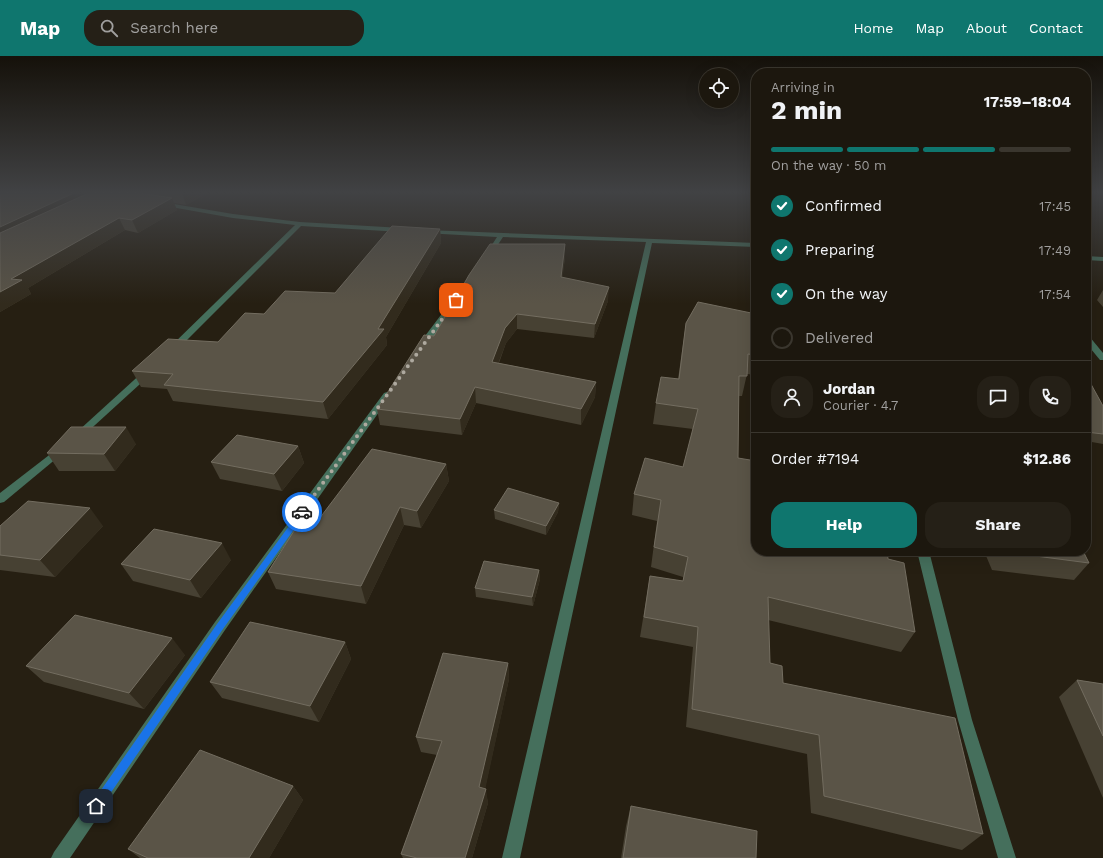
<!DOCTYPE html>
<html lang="en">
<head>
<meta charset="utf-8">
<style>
  :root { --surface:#1c170e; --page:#252017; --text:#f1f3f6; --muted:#a09f9e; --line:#3a362e; --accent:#0f766e }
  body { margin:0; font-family:"Work Sans",sans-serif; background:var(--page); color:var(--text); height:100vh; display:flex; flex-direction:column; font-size:15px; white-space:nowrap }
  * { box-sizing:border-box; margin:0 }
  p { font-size:13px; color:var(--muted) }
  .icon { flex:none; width:22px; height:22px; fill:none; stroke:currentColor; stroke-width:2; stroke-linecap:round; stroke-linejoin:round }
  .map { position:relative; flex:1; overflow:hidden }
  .sheet { position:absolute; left:751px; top:12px; width:340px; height:488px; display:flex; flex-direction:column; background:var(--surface); border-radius:16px; box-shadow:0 4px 16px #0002,0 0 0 1px var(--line) }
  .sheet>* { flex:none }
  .fabs { position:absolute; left:699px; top:12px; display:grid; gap:8px }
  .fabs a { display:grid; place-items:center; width:40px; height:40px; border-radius:50%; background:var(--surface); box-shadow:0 4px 16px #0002,0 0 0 1px var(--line); font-size:20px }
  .pin { position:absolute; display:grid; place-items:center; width:34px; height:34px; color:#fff; margin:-17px; border-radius:8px; box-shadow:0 2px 6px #0006 }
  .courier { position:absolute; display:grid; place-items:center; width:40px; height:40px; margin:-20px; border:3px solid #1a73e8; border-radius:50%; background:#fff; color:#222; box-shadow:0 1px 5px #0007 }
  .headline em { font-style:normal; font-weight:700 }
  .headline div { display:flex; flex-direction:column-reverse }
  .headline { display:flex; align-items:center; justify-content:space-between; height:68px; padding:0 20px }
  h1 { font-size:26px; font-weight:700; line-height:30px }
  .bar { display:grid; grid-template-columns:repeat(4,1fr); gap:6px 4px; align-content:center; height:48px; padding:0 20px }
  .bar i { height:5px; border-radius:3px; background:var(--line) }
  .bar .selected { background:var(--accent) }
  .bar p { grid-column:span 4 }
  .line { display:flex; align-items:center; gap:10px; padding:0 20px; border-top:1px solid var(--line) }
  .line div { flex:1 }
  .round { display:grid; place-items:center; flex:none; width:42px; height:42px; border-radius:16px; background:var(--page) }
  ol { padding:0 20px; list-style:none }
  li { display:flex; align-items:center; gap:12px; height:44px }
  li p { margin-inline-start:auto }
  li .icon { padding:4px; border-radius:50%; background:var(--accent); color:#fff; stroke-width:4 }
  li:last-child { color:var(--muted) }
  li i { width:22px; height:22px; border:2px solid var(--line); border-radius:50% }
  .cta { display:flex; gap:8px; margin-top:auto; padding:8px 20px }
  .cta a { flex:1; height:46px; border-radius:16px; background:var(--accent); color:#fff; font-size:16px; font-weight:700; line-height:46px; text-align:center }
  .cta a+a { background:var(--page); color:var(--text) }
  header { display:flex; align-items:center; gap:24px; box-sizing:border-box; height:56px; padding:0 20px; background:var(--accent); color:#fff }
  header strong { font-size:19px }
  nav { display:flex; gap:22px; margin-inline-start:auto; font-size:14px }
  .search { width:280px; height:36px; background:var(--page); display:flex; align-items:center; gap:10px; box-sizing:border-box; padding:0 14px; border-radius:16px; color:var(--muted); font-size:15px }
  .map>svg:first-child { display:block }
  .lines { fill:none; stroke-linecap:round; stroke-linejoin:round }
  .street { fill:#456f5c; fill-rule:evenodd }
  .wall { fill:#474133 }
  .shaded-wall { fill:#322b1d }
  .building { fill:#5a5447; stroke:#736d60 }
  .route { fill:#1a73e8 }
  .done { stroke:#aea99f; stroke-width:4; stroke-dasharray:0 7.2 }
</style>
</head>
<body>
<header>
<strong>Map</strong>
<div class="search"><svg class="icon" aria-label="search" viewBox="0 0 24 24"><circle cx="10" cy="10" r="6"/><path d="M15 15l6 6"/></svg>Search here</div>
<nav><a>Home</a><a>Map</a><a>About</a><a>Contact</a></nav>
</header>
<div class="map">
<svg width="1103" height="802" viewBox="0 0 1103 802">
  <rect width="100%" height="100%" fill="#261f12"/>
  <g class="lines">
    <!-- street -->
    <g class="street">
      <path d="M162,146L233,158L300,166L402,172L405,174L402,176L301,170L176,295H170V291L295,169L233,162L160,149L159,148Z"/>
      <path d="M426,174L756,187V191L652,187L520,802H502L646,186L503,181L491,199L489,200L486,198L497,181L424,177V175Z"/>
      <path d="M1086,200L1103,201V205L1086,204Z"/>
      <path d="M453,243H456L460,245L425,292H419V288Z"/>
      <path d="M1086,280H1089L1103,297V304H1100L1086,287Z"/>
      <path d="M148,313L151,314L152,316L151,318L83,380H77L75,378L77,376L145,314Z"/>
      <path d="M387,336L391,339L225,574L70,802H51L54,796L215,566L384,337Z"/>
      <path d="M60,392L63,393L65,395L63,397L4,446L0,447V437L57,393Z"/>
      <path d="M917,495H929L972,664L1016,802H998L958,664Z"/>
    </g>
  </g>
  <!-- wall -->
  <g class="wall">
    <path d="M5,136H209L186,149L174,147L177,154L138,177L125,174L28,232L31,238L0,256Z"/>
    <path d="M440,173L441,187L386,281L387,289L328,363L173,345L167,333L141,331L132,315L218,286L264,258L335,237Z"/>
    <path d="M565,188V202L562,221L608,245L594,282L517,273L506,287L499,307L596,326L595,341L581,369L476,347L462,379L380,369L377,353L434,280Z"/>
    <path d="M1103,234V251L1097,244Z"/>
    <path d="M756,258V319L747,318L742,340H739L738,402L756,495L888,503L915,576L901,596L768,564L770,607L783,627L983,778L962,794L811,757L807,698L686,671L693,591L640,581L650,520L683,525V521L651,511L657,465L632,459L634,438L683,411L693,373L653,368L656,347L678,323L686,267Z"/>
    <path d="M1086,319L1103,350V388L1086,385Z"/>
    <path d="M136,388L115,415H59L47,397Z"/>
    <path d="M298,390L304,407L282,435L220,423L211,406Z"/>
    <path d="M446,408L449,425L421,472L404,469L366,548L276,533L268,516L316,467Z"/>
    <path d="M559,447L558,456L546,479L495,463L494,454Z"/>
    <path d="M0,470H103L55,521L0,514Z"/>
    <path d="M984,495H1083L1089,507L1074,524L992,514Z"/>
    <path d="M231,504L201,542L133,525L121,508Z"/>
    <path d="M539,514L540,523L533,550L476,541L475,532Z"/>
    <path d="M345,586L351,603L319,666L222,642L210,626Z"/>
    <path d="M185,599L144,653L44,626L26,610Z"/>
    <path d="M508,607L509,623L485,732L488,747L472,802H403L401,798L437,699L421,696L416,681Z"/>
    <path d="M1077,624L1103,628V742L1059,641Z"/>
    <path d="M293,730L303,744L269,802H140L128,793Z"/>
    <path d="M631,750L756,802H621L626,770Z"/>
  </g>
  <!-- shaded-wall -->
  <g class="shaded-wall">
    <path d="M76,136H92L0,188V171Z"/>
    <path d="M184,136H209L186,149L182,137Z"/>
    <path d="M172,142L177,154L138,177L132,164Z"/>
    <path d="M119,162L125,174L28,232L31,238L0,256V236L11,223Z"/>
    <path d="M440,173L441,187L386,281L387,289L328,363L323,346Z"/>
    <path d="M565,188V202L561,235V221Z"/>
    <path d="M609,231L608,245L594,282L595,268Z"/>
    <path d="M517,258V273L506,287L493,321L492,306L505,272Z"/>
    <path d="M596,326L595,341L581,369V353Z"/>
    <path d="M475,331L476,347L462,379L460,363Z"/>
    <path d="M126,371L136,388L115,415L104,398Z"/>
    <path d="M298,390L304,407L282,435L274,418Z"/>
    <path d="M446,408L449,425L421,472L417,455Z"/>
    <path d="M559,447L558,456L546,479V470Z"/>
    <path d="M400,451L404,469L366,548L361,530Z"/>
    <path d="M90,452L103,470L55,521L40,504Z"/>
    <path d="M222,487L231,504L201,542L190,524Z"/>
    <path d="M539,514L540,523L533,550L532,541Z"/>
    <path d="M172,582L185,599L144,653L129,637Z"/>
    <path d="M345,586L351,603L319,666L310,650Z"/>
    <path d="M508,607L509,623L484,739L486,733L488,747L472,802H465L479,731Z"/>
    <path d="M293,730L303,744L269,802H249Z"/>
  </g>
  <!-- building -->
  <g class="building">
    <path d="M5,136H76L0,171V137Z"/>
    <path d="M91,136H132L172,142L132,164L119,162L11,223L22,224L0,236V177Z"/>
    <path d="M392,170L440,173L378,273H384L323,346L164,329L173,318L132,315L168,283L218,286L245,257L264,258L285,235L335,237Z"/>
    <path d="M490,188H565L561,221L609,231L595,268L517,258L505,272L492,306L596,326L581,353L475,331L460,363L377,353L424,279L434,280L469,219Z"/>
    <path d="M698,246L756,258V299L748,298L747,320H739L738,402L756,405V495H887L888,503L904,507L915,576L768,541L770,607L782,610L783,627L955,662L983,778L824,740L819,679L692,653L698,571L644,561L650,520L683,525L688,501L654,491L661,444L634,438L645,402L683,411L698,353L656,347L661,321L679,323L686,267Z"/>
    <path d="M1086,319L1103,350V378L1086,376Z"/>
    <path d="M71,371H126L104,398L47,397Z"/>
    <path d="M237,379L298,390L274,418L211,406Z"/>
    <path d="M372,393L446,408L417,455L400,451L361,530L268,516L301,464L316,467Z"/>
    <path d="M508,432L559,447L546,470L494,454Z"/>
    <path d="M28,445L90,452L40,504L0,499V470Z"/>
    <path d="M154,473L222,487L190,524L121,508Z"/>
    <path d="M1004,495H1083L1089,507L1005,496Z"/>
    <path d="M484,505L539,514L532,541L475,532Z"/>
    <path d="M75,559L172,582L129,637L26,610Z"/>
    <path d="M250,566L345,586L310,650L210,626Z"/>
    <path d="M443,597L508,607L479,731L486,733L465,802H417L401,798L442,685L416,681Z"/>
    <path d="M1077,624L1103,628V680Z"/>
    <path d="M200,694L293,730L249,802H148L128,793Z"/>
    <path d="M631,750L757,775L756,802H623Z"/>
  </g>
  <!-- sky -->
  <linearGradient id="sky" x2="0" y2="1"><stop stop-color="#15110a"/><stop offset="0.55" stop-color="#414244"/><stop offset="1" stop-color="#414244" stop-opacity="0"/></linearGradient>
  <rect width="1103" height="248" fill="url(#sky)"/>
  <!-- route -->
  <path class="route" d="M302,454L306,456L305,458L223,573L99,754L96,756L92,754L90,750L92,747L217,568L300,455Z"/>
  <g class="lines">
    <!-- done -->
    <path class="done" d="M302,456L456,244"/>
  </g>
</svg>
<div class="fabs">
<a><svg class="icon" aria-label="locate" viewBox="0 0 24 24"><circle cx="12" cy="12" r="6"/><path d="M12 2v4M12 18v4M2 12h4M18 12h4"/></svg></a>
</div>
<div class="pin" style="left:456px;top:244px;background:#ea580c"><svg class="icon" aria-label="bag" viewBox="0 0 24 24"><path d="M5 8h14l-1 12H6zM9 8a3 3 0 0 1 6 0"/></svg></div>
<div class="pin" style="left:96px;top:750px;background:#1f2937"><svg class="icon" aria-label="home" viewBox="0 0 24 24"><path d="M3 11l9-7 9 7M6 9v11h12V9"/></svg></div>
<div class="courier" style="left:302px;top:456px"><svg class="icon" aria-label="car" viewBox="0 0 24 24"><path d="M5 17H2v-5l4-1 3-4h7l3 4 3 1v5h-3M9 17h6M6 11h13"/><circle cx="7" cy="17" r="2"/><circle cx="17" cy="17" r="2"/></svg></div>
<section class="sheet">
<div class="headline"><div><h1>2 min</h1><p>Arriving in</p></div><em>17:59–18:04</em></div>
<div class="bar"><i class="selected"></i><i class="selected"></i><i class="selected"></i><i></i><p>On the way · 50 m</p></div>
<ol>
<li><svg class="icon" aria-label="check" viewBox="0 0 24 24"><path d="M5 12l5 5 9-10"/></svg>Confirmed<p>17:45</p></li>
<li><svg class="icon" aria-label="check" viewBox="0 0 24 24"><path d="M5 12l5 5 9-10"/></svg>Preparing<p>17:49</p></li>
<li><svg class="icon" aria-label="check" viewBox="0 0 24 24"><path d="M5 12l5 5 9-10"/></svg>On the way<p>17:54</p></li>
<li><i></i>Delivered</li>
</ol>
<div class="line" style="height:72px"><a class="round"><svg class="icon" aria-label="person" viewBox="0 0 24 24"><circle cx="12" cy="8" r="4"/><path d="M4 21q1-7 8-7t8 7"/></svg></a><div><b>Jordan</b><p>Courier · 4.7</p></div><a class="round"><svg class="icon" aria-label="chat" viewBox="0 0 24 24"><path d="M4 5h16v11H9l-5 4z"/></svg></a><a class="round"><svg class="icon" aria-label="phone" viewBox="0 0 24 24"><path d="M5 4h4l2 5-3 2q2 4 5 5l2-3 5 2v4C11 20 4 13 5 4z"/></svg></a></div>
<div class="line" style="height:52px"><div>Order #7194</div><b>$12.86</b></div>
<div class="cta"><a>Help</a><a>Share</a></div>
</section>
</div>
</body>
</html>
